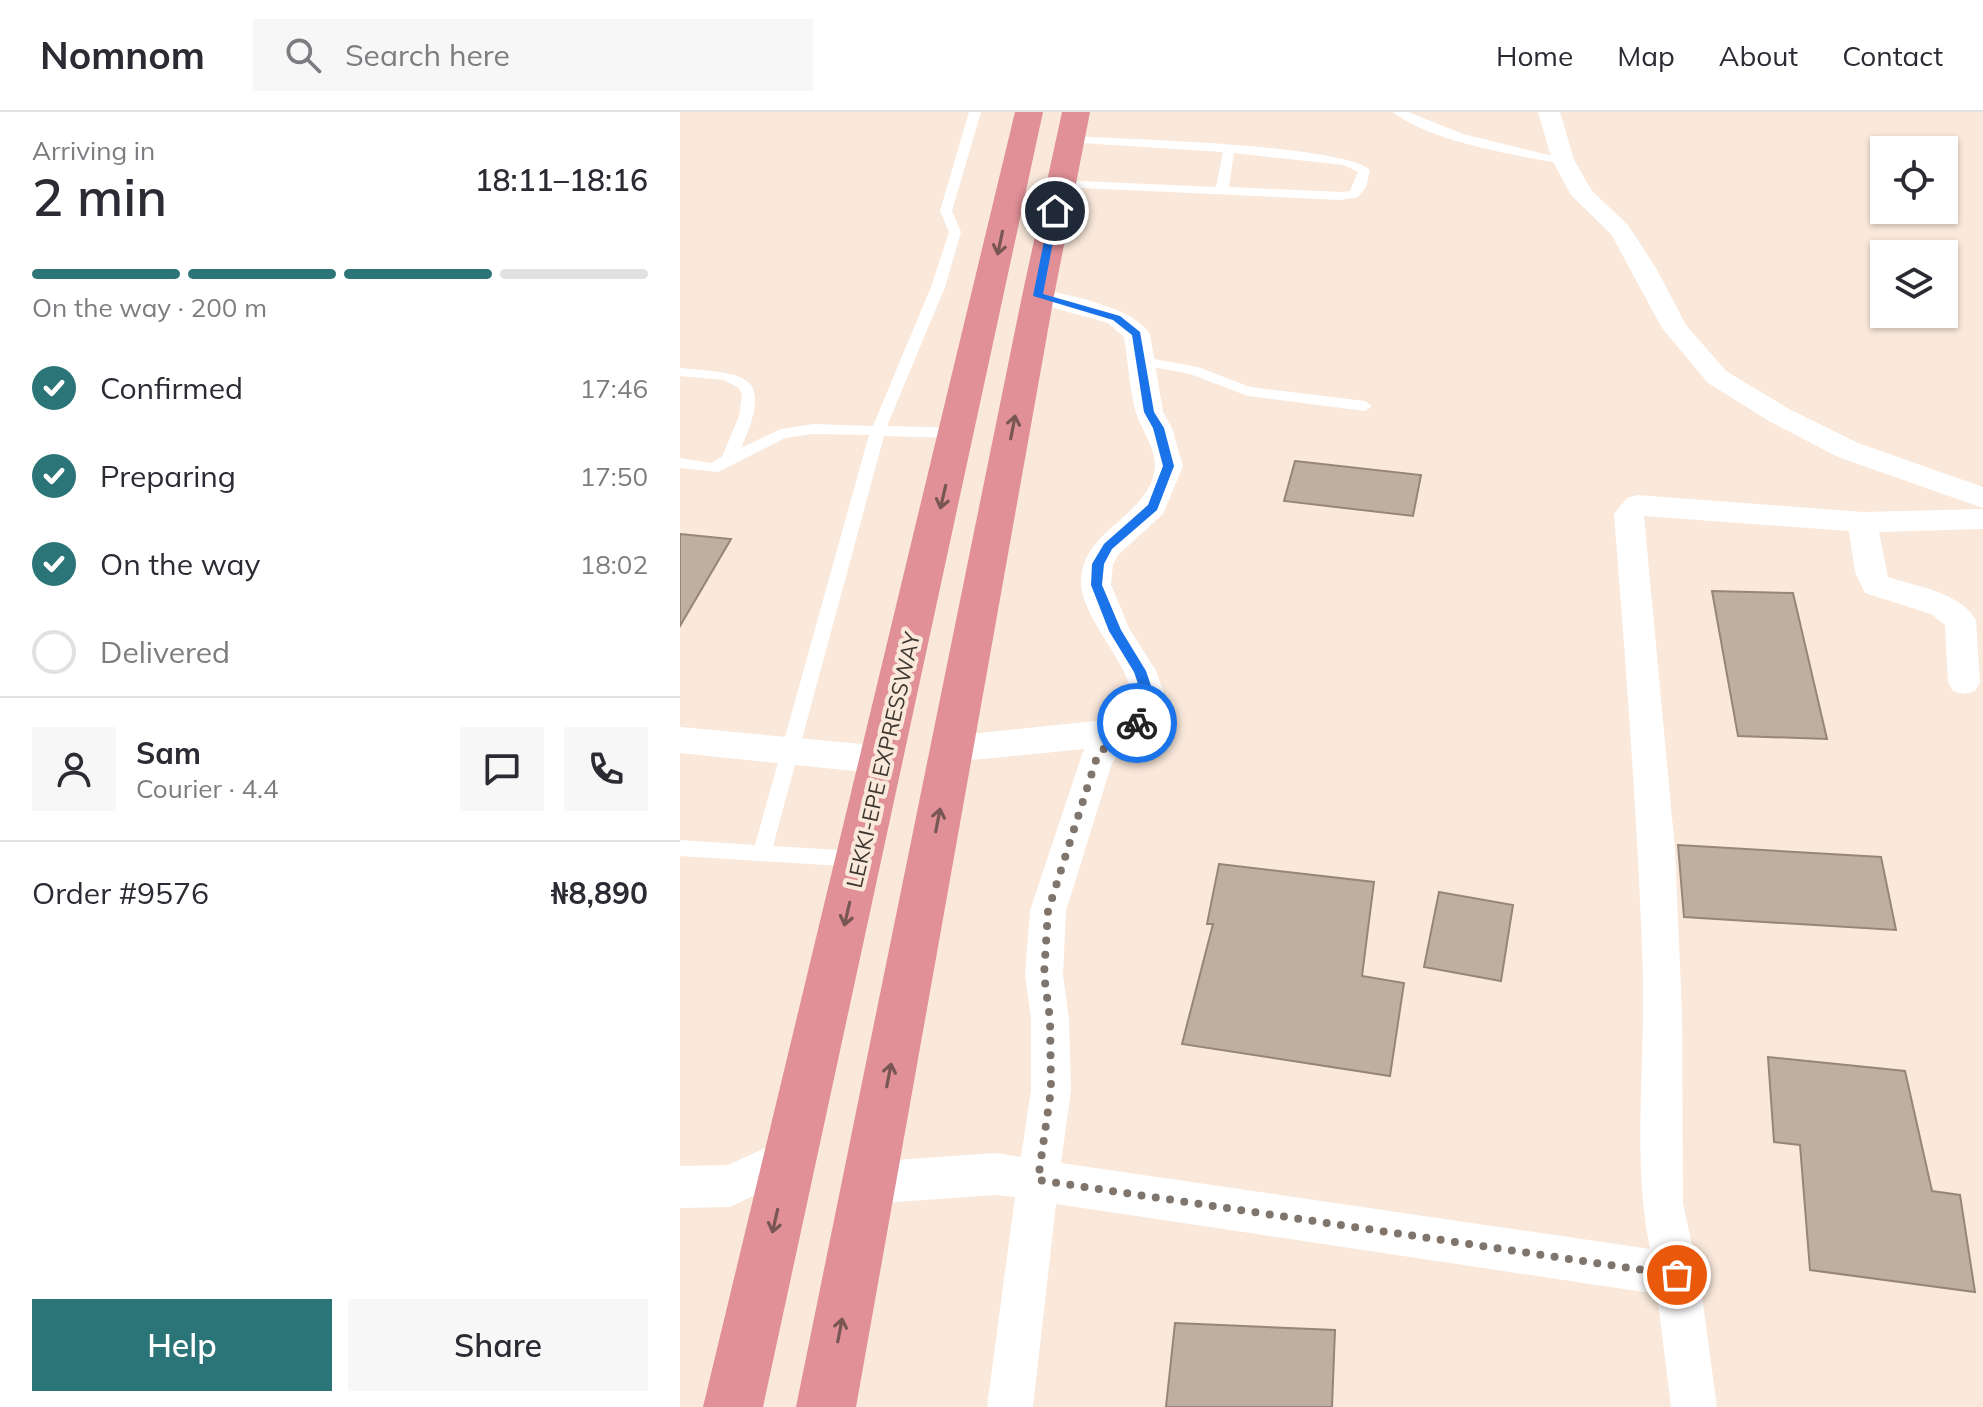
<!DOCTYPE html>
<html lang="en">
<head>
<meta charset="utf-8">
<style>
  :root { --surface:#fff; --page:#f7f7f7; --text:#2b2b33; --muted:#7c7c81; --line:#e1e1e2; --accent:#2b7579 }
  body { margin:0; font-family:Mulish,sans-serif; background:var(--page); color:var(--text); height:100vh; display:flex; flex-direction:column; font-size:30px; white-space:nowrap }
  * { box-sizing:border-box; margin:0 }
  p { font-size:26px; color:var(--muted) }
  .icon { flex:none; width:44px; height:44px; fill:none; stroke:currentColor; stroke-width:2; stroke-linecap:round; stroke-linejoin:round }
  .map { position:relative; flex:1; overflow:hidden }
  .panel { display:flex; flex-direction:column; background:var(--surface); width:680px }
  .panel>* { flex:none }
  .controls { position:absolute; left:1190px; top:24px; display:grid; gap:16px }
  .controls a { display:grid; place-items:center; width:88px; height:88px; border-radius:0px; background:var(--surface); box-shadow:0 2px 6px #0004; font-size:40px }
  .pin { position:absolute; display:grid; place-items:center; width:68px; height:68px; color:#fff; margin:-34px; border:4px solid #fff; border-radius:50%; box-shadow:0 2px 8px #0007 }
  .courier { position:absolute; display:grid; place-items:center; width:80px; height:80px; margin:-40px; border:6px solid #1a73e8; border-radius:50%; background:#fff; color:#222; box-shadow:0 2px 10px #0007 }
  .headline em { font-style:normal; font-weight:600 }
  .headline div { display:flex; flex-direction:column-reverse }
  .headline { display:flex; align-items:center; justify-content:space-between; height:136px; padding:0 32px }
  h1 { font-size:52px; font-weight:600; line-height:60px }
  .bar { display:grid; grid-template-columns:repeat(4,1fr); gap:12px 8px; align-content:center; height:96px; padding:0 32px }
  .bar i { height:10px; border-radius:6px; background:var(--line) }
  .bar .on { background:var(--accent) }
  .bar p { grid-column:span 4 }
  .line { display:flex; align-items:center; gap:20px; padding:0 32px; border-top:2px solid var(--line) }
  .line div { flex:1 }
  .round { display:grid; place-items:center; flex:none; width:84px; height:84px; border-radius:0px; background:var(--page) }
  ol { padding:0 32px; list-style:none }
  li { display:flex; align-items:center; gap:24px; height:88px }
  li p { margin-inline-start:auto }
  li .icon { padding:8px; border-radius:50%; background:var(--accent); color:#fff; stroke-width:4 }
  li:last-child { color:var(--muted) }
  li i { width:44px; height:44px; border:4px solid var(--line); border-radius:50% }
  .button { display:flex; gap:16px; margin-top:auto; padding:16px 32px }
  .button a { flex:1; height:92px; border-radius:0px; background:var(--accent); color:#fff; font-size:32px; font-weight:600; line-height:92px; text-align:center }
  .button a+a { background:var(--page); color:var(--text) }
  header { display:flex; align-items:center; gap:48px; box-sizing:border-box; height:112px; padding:0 40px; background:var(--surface); border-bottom:2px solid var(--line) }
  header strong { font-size:38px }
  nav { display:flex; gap:44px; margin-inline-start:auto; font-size:28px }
  .search { width:560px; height:72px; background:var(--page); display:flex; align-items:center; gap:20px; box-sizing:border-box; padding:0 28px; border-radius:0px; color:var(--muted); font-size:30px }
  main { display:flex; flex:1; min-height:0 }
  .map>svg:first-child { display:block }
  .building { fill:#beafa0; stroke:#958679; stroke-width:2 }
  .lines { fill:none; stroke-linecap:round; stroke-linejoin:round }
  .service { fill:#fff; fill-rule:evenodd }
  .minor { fill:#fff; fill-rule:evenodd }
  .trunk { fill:#e09096; fill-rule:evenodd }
  .oneway { stroke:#775654 }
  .route { fill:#1a73e8 }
  .done { stroke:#80756c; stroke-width:8; stroke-dasharray:0 14.4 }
  .labels { text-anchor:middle; stroke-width:8; stroke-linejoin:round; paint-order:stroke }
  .street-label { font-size:22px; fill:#3e3731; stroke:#fae9db }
</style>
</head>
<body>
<header>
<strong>Nomnom</strong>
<div class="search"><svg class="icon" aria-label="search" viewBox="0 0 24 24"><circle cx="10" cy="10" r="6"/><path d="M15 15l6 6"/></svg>Search here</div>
<nav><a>Home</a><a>Map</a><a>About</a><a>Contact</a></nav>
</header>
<main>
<section class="panel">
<div class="headline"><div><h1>2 min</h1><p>Arriving in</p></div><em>18:11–18:16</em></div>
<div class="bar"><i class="on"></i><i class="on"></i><i class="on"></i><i></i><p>On the way · 200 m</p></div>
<ol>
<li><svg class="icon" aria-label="check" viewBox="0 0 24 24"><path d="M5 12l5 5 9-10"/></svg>Confirmed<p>17:46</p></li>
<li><svg class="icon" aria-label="check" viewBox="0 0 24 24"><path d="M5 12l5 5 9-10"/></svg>Preparing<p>17:50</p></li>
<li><svg class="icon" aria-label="check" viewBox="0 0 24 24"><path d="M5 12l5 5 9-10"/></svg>On the way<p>18:02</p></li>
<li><i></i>Delivered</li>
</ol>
<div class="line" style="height:144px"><a class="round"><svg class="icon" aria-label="person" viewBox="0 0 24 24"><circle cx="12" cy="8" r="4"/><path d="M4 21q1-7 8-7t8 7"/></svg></a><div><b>Sam</b><p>Courier · 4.4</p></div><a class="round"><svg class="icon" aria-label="chat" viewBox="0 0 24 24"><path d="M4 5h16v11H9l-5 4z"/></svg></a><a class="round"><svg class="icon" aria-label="phone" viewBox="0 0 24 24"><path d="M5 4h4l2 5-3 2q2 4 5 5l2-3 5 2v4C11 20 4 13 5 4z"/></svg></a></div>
<div class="line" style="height:104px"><div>Order #9576</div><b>₦8,890</b></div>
<div class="button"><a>Help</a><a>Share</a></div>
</section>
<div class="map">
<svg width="1303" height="1295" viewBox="0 0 1303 1295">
  <rect width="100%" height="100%" fill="#fae9db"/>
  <!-- building -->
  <g class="building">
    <path d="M615,349L741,363L733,404L604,389Z"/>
    <path d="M0,422L51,427L0,514Z"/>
    <path d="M1032,479L1113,481L1147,627L1058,624Z"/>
    <path d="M998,733L1201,745L1216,818L1004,805Z"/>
    <path d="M539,752L694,770L682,864L724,871L710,964L502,932L533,812H527Z"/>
    <path d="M759,780L833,793L821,869L744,855Z"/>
    <path d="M1088,945L1225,959L1252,1079L1280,1083L1295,1180L1130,1158L1120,1033L1094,1030Z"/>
    <path d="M495,1211L655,1218L652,1295H486Z"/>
  </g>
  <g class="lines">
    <!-- service -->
    <g class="service">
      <path d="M289,0H301L272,99L281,120L265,175L207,314L278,316L285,321L278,326L204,324L93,734L177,739L184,741L187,747L184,753L177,755L0,744V728L75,733L189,323L133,322L105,326L38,360L0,356V346L31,351L42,345L59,304L62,282L59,276L44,268L0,264V256C65,262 95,260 61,336L101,317L133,312L193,314L251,175L269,120L260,99Z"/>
      <path d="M713,0H728L783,22L889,48L883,52C836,43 750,30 713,0Z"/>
      <path d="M389,24C441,27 660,32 690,58L686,75L678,85L660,88L380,75L374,71L376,68L536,75L543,40L385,30V26ZM554,41L664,53L678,60L670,79L660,80L549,75Z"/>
      <path d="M463,245L518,255L570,275L685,289L692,294L685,299L568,284L510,262L458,252L456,249Z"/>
    </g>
    <!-- minor -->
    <g class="minor">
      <path d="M858,0H880L894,48L912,79L948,113L976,156L1006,213L1046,259L1109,297L1178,331L1303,375V396L1158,345L1089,309L1028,271L982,216L931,122L891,83L872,48Z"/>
      <path d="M358,176C391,185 450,193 470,222L483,300L492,316L503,354L483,402L439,442L433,452L431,473L449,516L476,559L492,603L487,612L450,629L432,651L386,799L383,863L389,907L391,978L381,1051L970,1137C952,1048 965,954 963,864C958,710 946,556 934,402L947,386L957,383L1183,400L1303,397V417L1199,420L1208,465C1237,475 1280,480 1296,508L1300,570L1295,579L1284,582L1273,579L1268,570L1265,513L1251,502L1185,481L1175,460L1169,419L964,404L995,738L1002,902L1003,1092L1019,1163L1037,1295H991L977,1182L376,1092L353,1295H307L335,1085L315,1083L188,1092L173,1086L167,1071L173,1056L188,1050L315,1041L341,1045L351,978V907L345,863L350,799L404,637L271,650L259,646L254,637L259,628L271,624L434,607L456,597C453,586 450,573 445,562C434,537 400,497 401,469C402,417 470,405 475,355C476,335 459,315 455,297C449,274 448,249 444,225L428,211L349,189L345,184L349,179Z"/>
      <path d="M0,615L203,634L215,638L220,648L215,658L203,662L0,641Z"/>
      <path d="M109,1025L124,1031L130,1045L124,1059L50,1095L0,1096V1054L48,1053Z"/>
    </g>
    <!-- trunk -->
    <g class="trunk">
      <path d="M335,0H363L83,1295H23Z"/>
      <path d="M382,0H410L374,184L176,1295H116L342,184Z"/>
    </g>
  </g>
  <!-- one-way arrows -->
  <defs><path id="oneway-shaft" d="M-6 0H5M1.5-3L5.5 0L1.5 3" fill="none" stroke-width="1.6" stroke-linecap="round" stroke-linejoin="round" transform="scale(2)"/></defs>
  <g class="oneway">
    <use href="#oneway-shaft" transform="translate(320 131) rotate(102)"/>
    <use href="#oneway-shaft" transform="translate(333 315) rotate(-79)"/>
    <use href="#oneway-shaft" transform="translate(263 385) rotate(103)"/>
    <use href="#oneway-shaft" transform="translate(258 708) rotate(-79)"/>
    <use href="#oneway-shaft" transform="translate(167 802) rotate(103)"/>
    <use href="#oneway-shaft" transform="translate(209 963) rotate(-79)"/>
    <use href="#oneway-shaft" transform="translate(95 1109) rotate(103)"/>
    <use href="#oneway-shaft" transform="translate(160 1218) rotate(-79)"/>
  </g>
  <!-- route -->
  <path class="route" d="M375,97L379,99L363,182L440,204L460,220L474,300L484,316L494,354L477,398L432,437L424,452L422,473L441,518L466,559L481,603L457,616L451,611L468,601L454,560L429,519L411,473L412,452L424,432L468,393L483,354L473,316L464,300L452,223L433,208L353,184L370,99Z"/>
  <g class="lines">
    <!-- done -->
    <path class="done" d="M457,611L438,620L417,645L368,799L364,863L370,907L371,978L358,1068L997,1163"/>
  </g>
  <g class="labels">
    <!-- street labels -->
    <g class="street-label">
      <text transform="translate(203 648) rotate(-77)" y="8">LEKKI-EPE EXPRESSWAY</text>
    </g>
  </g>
</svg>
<div class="controls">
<a><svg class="icon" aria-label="locate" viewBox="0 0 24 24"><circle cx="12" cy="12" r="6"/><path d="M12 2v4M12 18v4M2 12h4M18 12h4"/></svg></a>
<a><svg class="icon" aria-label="layers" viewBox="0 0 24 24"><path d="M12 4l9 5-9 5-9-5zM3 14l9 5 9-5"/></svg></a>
</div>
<div class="pin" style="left:997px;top:1163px;background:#ea580c"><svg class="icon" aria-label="bag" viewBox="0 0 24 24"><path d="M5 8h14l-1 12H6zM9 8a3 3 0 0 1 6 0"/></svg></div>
<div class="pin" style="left:375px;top:99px;background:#1f2937"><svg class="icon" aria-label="home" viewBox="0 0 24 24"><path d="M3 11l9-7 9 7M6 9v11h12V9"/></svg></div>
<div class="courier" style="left:457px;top:611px"><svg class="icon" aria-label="bike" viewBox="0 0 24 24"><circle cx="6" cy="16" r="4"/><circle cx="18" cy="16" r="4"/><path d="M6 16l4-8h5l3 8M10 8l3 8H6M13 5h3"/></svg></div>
</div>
</main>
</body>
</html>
